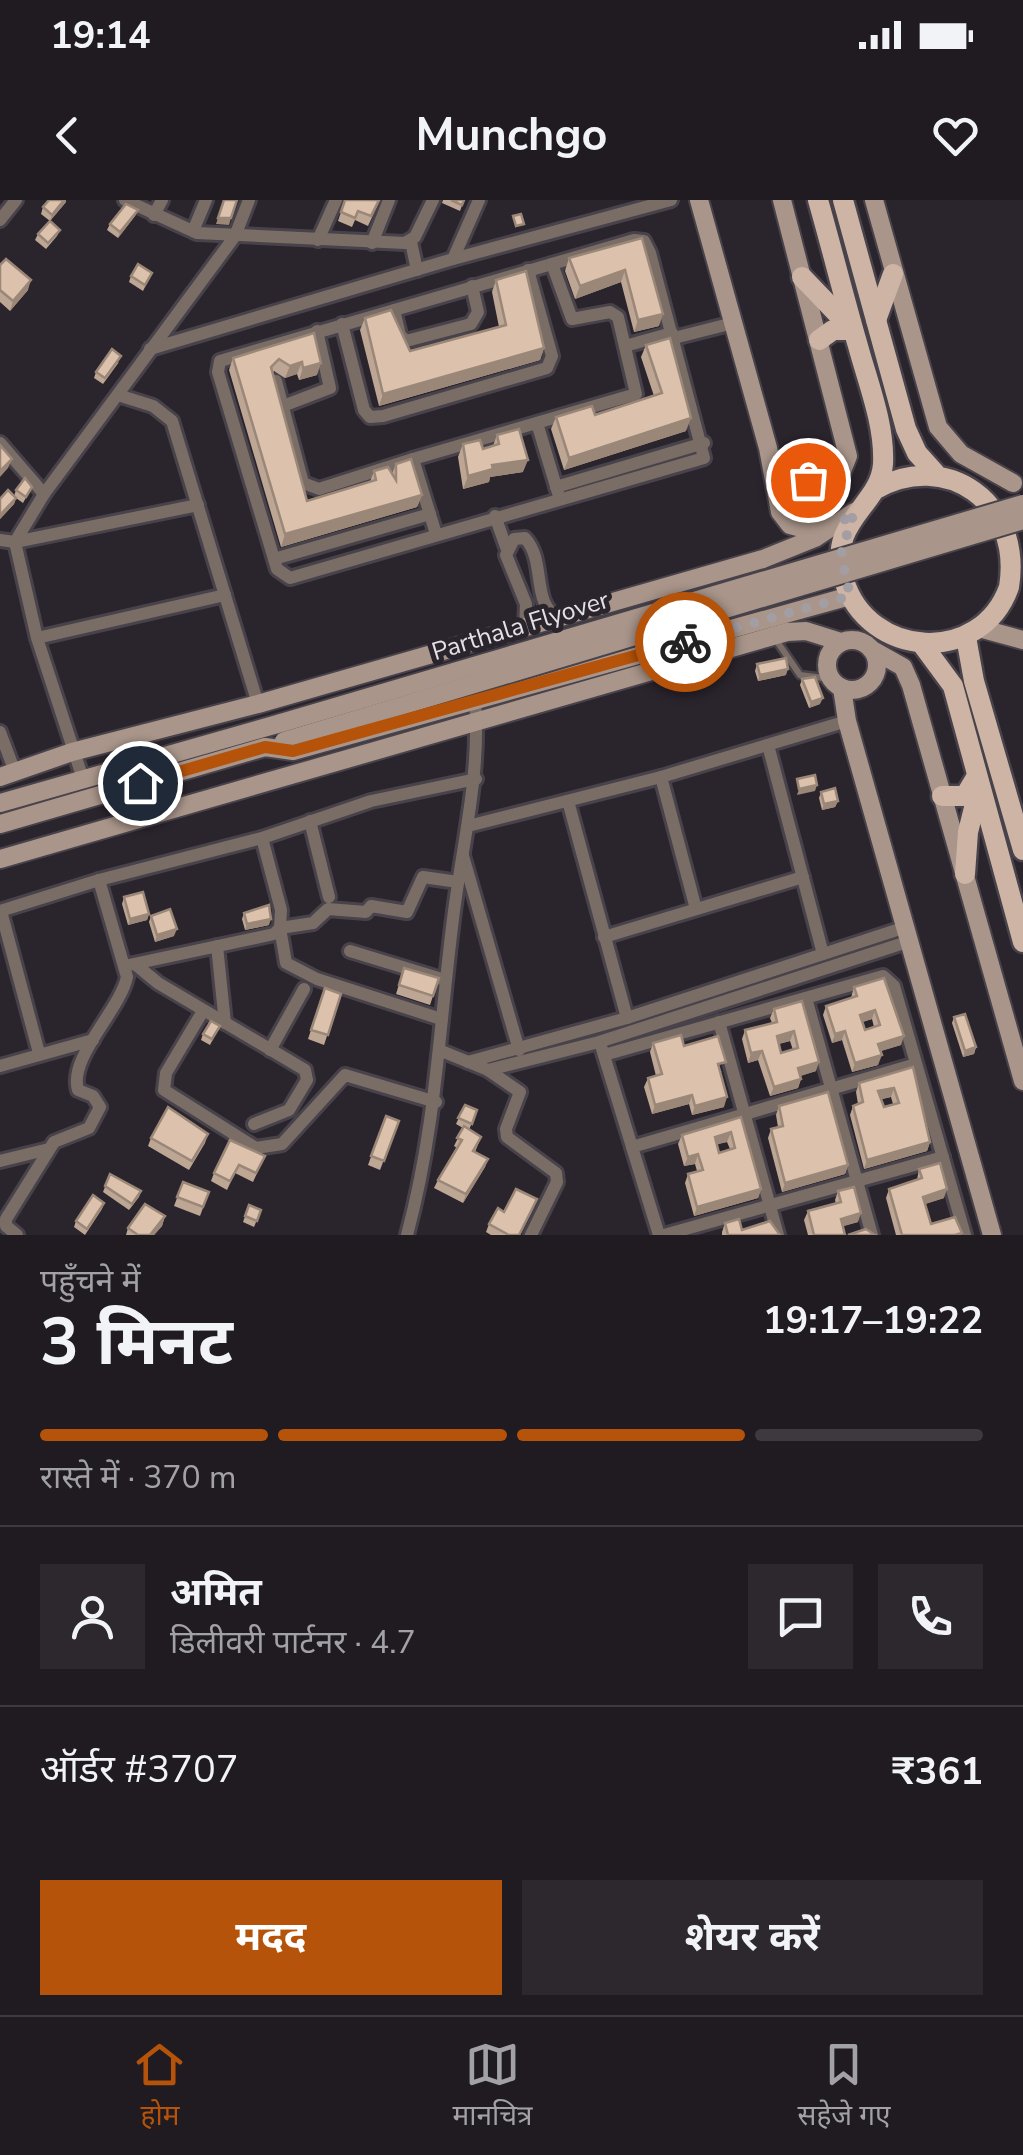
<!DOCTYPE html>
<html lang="hi">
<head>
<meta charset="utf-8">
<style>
  :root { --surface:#201b21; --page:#2d282e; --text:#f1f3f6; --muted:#a2a1a5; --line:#3d393f; --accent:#b45309 }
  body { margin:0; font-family:"Nunito Sans","Noto Sans Devanagari",sans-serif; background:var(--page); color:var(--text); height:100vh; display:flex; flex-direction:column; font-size:38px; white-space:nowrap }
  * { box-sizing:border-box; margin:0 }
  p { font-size:32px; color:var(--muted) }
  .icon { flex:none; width:55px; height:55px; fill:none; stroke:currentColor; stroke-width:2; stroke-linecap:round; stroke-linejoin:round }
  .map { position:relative; height:1035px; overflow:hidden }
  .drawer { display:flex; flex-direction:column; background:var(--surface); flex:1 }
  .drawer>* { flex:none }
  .pin { position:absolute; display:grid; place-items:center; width:85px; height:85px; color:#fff; margin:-42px; border:5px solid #fff; border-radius:50%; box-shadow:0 2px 10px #0007 }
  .courier { position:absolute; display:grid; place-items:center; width:100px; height:100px; margin:-50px; border:8px solid #b45309; border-radius:50%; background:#fff; color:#222; box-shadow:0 2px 12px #0007 }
  .overview em { font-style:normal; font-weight:700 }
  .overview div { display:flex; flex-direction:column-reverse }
  .overview { display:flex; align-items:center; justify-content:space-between; height:170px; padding:0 40px }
  h1 { font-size:65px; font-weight:700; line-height:75px }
  .bar { display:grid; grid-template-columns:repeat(4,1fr); gap:15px 10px; align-content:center; height:120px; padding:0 40px }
  .bar i { height:12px; border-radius:8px; background:var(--line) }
  .bar .selected { background:var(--accent) }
  .bar p { grid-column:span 4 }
  .line { display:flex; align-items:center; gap:25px; padding:0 40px; border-top:2px solid var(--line) }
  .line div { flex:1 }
  .round { display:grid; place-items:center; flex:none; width:105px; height:105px; border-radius:0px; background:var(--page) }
  .action { display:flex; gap:20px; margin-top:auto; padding:20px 40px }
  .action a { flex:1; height:115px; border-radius:0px; background:var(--accent); color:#fff; font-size:40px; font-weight:700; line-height:115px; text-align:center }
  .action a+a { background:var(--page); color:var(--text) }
  .status { display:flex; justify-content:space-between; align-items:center; height:70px; padding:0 50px; background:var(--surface); direction:ltr }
  .status svg { height:28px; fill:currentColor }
  header { display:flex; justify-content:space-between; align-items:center; height:130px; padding:0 40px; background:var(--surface); font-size:45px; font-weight:700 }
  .menu { display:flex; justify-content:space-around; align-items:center; height:140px; border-top:2px solid var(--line); background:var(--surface); font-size:28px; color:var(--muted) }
  .menu a { display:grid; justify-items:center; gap:5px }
  .menu .selected { color:var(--accent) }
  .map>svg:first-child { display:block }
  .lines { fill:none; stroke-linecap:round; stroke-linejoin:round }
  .lane-casing { stroke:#48424a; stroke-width:11 }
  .street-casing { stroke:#48424a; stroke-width:18 }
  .secondary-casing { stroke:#48424a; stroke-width:22 }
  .primary-casing { stroke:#48424a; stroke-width:25 }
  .lane { stroke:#796d66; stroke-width:6 }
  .street { stroke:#796d66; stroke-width:12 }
  .secondary { stroke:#a9958a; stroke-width:18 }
  .primary { stroke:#cdb4a5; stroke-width:20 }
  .secondary-bridge-casing { stroke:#48424a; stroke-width:22; stroke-linecap:butt }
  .secondary-bridge { stroke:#a9958a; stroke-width:18 }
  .wall { fill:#bda694; fill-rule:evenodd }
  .shaded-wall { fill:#9a8778 }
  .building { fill:#dcc1ac; stroke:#9a8778; stroke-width:2.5; fill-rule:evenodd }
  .done { stroke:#a39ea4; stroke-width:10; stroke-dasharray:0 18 }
  .route { stroke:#b45309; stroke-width:12 }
  .labels { text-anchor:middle; stroke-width:10; stroke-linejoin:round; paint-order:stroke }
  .street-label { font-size:25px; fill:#e4e0e5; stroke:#2a242c }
</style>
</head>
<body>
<div class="status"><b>19:14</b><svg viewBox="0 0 49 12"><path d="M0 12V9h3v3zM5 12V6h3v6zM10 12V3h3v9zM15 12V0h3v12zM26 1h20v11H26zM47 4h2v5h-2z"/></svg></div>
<header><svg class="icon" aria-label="back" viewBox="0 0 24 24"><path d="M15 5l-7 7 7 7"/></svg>Munchgo<svg class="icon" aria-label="heart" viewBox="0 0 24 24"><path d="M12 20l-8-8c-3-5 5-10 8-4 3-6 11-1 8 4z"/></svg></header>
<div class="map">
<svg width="1023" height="1035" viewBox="0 0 1023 1035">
  <rect width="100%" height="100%" fill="#2a242c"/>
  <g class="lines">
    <!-- lane casing -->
    <g class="lane-casing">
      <path id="lane" d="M774,437L800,475L831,479"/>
    </g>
    <!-- street casing -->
    <g class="street-casing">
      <g id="street">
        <path d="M125,0L197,33L405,43L415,37L433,0"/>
        <path d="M154,15L162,0"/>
        <path d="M0,20L16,0"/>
        <path d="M193,31L206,0"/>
        <path d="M318,40L336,0"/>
        <path d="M634,40L644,41L650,53L704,258L290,378L277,369L218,172L220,161Z"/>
        <path d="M411,42L417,70"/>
        <path d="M372,43L389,0"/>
        <path d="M453,59L479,0"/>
        <path d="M394,110L400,135L406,141L471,124L478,112L472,86"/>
        <path d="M342,124L364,210L370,217L383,216L547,168L552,156L528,70"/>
        <path d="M674,138L733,123"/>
        <path d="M625,146L672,133"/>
        <path d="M150,149L453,59L671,0"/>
        <path d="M276,181L303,283L319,289L413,259L436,334"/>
        <path d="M118,195L153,206L172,221L258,504"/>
        <path d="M283,206L330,188L317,131"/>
        <path d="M537,223L558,293"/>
        <path d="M0,243L44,294"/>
        <path d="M413,259L636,194L618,117L610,112L572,119L552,64"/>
        <path d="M556,287L704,243"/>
        <path d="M495,316L506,347"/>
        <path d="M0,340L15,342L198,305"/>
        <path d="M274,359L430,314"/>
        <path d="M525,428L526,404L506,355L514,339L525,338C547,362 530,402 559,419"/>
        <path d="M37,438L225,395"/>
        <path d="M0,532L15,572"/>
        <path d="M768,545L823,754"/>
        <path d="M661,577L696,709"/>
        <path d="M83,579L37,438L15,342L44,294L235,36L249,0"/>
        <path d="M568,601L627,818"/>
        <path d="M310,621L329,697"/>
        <path d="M468,626L661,577L847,521"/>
        <path d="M463,656L519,850"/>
        <path d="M0,711L99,680L262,638L371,601L476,579"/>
        <path d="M1,711L39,853"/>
        <path d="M604,737L803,677"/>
        <path d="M217,746L225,823"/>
        <path d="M350,751L445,780"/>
        <path d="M135,764L158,783L305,870L307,880L289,910L254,924"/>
        <path d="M129,765L274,734L280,728L281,710L262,638"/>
        <path d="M806,798L872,1035"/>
        <path d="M203,811L166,873L164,890L256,948L282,944L345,875L436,902"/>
        <path d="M441,819L317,779L286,763L280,728L313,723L328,709L366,712L371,706L407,712L423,677L458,682"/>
        <path d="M719,822L778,1035"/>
        <path d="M602,849L659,1035"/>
        <path d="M270,850L304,789"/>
        <path d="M439,850L488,870L520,892L506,929L507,937L556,973L557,982L531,1035"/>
        <path d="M604,855L883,776L894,786L965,1035"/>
        <path d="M468,862L627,818L906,727"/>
        <path d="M0,866L93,840"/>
        <path d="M488,870L599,842L910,741"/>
        <path d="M632,947L916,864"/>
        <path d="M0,961L49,949"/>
        <path d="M17,1035L6,1026V1019L54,942L89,928L100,907L93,896L78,890C68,858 120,810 127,777L99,680"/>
        <path d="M407,1035C436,927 439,829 453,719C462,645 481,574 475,499"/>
        <path d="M664,1035L943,957"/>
      </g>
    </g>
    <!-- secondary casing -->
    <g class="secondary-casing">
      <g id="secondary">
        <path d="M699,0L768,248L780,312L790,325L805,329L823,319L848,256L782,0"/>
        <path d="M874,0L938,227L961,254L1013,283"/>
        <path d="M779,303L792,283L809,281L822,288L828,306"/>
        <path d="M979,428L1023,440"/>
        <circle cx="852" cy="465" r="25"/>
        <path d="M871,449L903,467L911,485L1023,881"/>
        <path d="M842,488L847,521L992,1035"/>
        <path d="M0,577L72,552L258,504L763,359L815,338L854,312"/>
        <path d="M0,603L281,523"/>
        <path d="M0,624L265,547L293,551L850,396"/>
        <path d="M0,659L787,432L806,431L841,442"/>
      </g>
    </g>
    <!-- primary casing -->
    <g class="primary-casing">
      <g id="primary">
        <path d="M818,0C832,49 844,98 858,146C868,183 885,225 883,264C880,307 826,320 844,380C868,459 981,466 1009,387C1023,301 945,250 876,289"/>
        <path d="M843,0L906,229L917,253L935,273"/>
        <path d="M802,77L852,129"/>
        <path d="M876,120L893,74"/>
        <path d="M819,140L833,130H853"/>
        <path d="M966,437L974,481L1023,650"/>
        <path d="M922,444L953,486L1023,742"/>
        <path d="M942,596H965L977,576"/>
        <path d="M965,674L968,632L979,588"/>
      </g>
    </g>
    <!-- lane -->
    <use href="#lane" class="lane"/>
    <!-- street -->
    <use href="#street" class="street"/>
    <!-- secondary -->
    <use href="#secondary" class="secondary"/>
    <!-- primary -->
    <use href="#primary" class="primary"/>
    <!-- secondary-bridge casing -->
    <g class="secondary-bridge-casing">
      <g id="secondary-bridge">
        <path d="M281,523L1023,304"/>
        <path d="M284,541L1023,320"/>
      </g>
    </g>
    <!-- secondary-bridge -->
    <use href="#secondary-bridge" class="secondary-bridge"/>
  </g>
  <!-- wall -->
  <g class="wall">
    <path d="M345,0H380L368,26L355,20L352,27L338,21Z"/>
    <path d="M443,0H464L460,11L442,3Z"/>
    <path d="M66,2L50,21L41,14L43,7Z"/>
    <path d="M138,10L135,16L118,38L107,30L110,24Z"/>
    <path d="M60,30L57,36L46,49L35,40L38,34Z"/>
    <path d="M642,38L659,126L634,132L621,82L575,99L565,71L569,58Z"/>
    <path d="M0,65L28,90L10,111L0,102Z"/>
    <path d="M152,73L143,91L129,82L131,76Z"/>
    <path d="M496,80L544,148L540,160L379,206L360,130L365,118L410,151L499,127L492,92Z"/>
    <path d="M314,133L317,175L299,180L297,174L285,178L274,171L272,173L307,301L370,282L374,271L392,274L396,264L422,295L417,307L281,347L229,170L233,158Z"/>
    <path d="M646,145L686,231L564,270L551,229L556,217L595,215L654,196L641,157Z"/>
    <path d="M119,162L103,184L94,178L96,172Z"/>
    <path d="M497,235L523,272L490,277L489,282L463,289L458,257L463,244L483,249L493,246Z"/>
    <path d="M32,287L23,303L16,298L14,304L0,319V299L14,296L16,290Z"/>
    <path d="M757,464L786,475L758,481L755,471Z"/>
    <path d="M802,479L820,504L809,508L800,485Z"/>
    <path d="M821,592L838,601L835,607L822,610L819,598Z"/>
    <path d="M124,697L149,714L147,720L128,725L122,704Z"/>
    <path d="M244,713L269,725L245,730L242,719Z"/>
    <path d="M151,716L174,736L155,742L149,722Z"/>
    <path d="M404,768L439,778L430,805L396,794Z"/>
    <path d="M884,778L901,845L880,851L878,865L852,872L842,840L832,843L823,815L826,806L851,798L854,787ZM872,819L874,827L865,830L862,822Z"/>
    <path d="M325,788L341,794L324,845L308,839Z"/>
    <path d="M802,801L816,871L800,876L801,879L798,888L770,896L758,860L748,863L742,839L745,830L772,823L770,818L774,809ZM790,841L793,850L781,853L779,844Z"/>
    <path d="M954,817L976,847L974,854L963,857L952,823Z"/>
    <path d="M220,826L210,845L201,840L203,834Z"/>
    <path d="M653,843L684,846L722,872H720L724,907L692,915L689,904L652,914L644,887L648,878L656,876L650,852Z"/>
    <path d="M913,867L930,942L927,951L864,969L850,915L853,906L858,904L856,892L859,883ZM891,897L893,904L884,907L881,899Z"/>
    <path d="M465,905L477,910L469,930L481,937L475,952L488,959L485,967L463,1003L434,988L438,980L457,948L454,946L463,928L456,924Z"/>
    <path d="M779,906L848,965L845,974L782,992L768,938L771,929L778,927L776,915Z"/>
    <path d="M386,916L399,921L380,970L368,965Z"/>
    <path d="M741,917L761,989L758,998L694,1016L685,983L688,974L697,971L695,964L684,966L678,944L682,935ZM727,942L730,949L719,953L717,944Z"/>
    <path d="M208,934L205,943L189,970L148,946L151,938Z"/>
    <path d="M265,956L253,982L235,973L227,990L211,981L214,973Z"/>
    <path d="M919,969L944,998L925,1004L931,1024L961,1035H896L886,998L889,989L917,980Z"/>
    <path d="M110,974L141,991L139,997L129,1010L103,992Z"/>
    <path d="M183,982L209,992L200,1016L174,1006Z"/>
    <path d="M838,991L858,1022L843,1026L845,1035H808L804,1020L808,1011L836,1004L835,1000Z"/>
    <path d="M104,1003L102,1009L85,1035L74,1027L76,1021Z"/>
    <path d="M249,1005L261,1010L254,1027L243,1022Z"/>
    <path d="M534,1007L520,1035H491L486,1032L489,1024L504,1012Z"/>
    <path d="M165,1016L162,1026L154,1035H126L128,1028Z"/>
    <path d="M725,1023L742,1030L780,1035H722V1032Z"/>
  </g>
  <!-- shaded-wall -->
  <g class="shaded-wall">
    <path d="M64,0H66V2L50,21L52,15Z"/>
    <path d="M138,10L135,16L118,38L120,32Z"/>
    <path d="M218,18H231L229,25L216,24Z"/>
    <path d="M625,70L621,82L575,99L580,86Z"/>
    <path d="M31,80L28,90L10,111L13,101Z"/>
    <path d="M663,114L659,126L634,132L638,120Z"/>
    <path d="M544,148L540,160L379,206L383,194Z"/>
    <path d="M302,162L297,174L285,178L290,166Z"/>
    <path d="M321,163L317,175L299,180L303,168Z"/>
    <path d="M691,218L686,231L564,270L569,258Z"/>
    <path d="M12,259L8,268L0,277V271Z"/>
    <path d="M528,260L523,272L490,277L489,282L463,289L468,276L492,265Z"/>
    <path d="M422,295L417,307L281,347L285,334Z"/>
    <path d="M16,298L14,304L0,319V315Z"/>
    <path d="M788,469L786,475L758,481L760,475Z"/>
    <path d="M823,498L820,504L809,508L811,502Z"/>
    <path d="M817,585L815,591L797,595L799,589Z"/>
    <path d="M838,601L835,607L822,610L824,604Z"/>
    <path d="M149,714L147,720L128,725L130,719Z"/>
    <path d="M271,719L269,725L245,730L247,724Z"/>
    <path d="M177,729L174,736L155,742L157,735Z"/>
    <path d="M875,810L872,819L857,824L860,815Z"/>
    <path d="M794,831L790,841L773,845L777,836Z"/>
    <path d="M845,831L842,840L832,843L835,834Z"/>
    <path d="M904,836L901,845L875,853L878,844Z"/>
    <path d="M976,847L974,854L963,857L965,851Z"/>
    <path d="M762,851L758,860L748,863L751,853Z"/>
    <path d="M882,855L878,865L852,872L855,863Z"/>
    <path d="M819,862L816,871L794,878L798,868Z"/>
    <path d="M801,879L798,888L770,896L774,887Z"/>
    <path d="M894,888L891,897L875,901L878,891Z"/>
    <path d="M692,895L689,904L652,914L655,905Z"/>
    <path d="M727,897L724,907L692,915L695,906Z"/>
    <path d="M731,932L727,942L711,946L715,937Z"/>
    <path d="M930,942L927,951L864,969L867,960Z"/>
    <path d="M698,954L695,964L684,966L688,957Z"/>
    <path d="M488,959L485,967L463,1003L466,994Z"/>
    <path d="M848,965L845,974L782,992L785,983Z"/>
    <path d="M761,989L758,998L694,1016L697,1007Z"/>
    <path d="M947,989L944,998L919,1006L923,997Z"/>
    <path d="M861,1013L858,1022L837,1028L841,1019Z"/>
    <path d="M165,1016L162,1026L154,1035H150Z"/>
  </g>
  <!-- building -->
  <g class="building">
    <path d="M49,0H64L52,15L43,7Z"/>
    <path d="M224,0H237L231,18H218Z"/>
    <path d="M345,0H379L371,16L358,11L355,18L341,12Z"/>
    <path d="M451,0H464L462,5Z"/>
    <path d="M126,4L138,10L120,32L110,24Z"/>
    <path d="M521,14L524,24L516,26L513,16Z"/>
    <path d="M50,21L60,30L48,43L38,34Z"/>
    <path d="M642,38L663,114L638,120L625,70L580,86L569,58Z"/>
    <path d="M6,59L31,80L13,101L0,90V65Z"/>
    <path d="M138,64L152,73L145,85L131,76Z"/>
    <path d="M526,71L544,148L383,194L365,118L391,110L410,151L506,125L496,80Z"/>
    <path d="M314,133L321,163L303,168L302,162L290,166L279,159L271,167L307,301L376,280L374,271L388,267L396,280V264L411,259L422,295L285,334L233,158Z"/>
    <path d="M670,138L691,218L569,258L556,217L592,206L595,215L662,193L646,145Z"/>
    <path d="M112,149L121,156L105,178L96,172Z"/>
    <path d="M519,229L528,260L492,265L493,269L468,276L463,244L480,240L483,249L499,244L497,235Z"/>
    <path d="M0,245L12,259L0,271Z"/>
    <path d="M25,278L32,287L26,297L16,290Z"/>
    <path d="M8,290L16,298L0,315V299Z"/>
    <path d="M786,458L788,469L760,475L757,464Z"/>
    <path d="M815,477L823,498L811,502L802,479Z"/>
    <path d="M815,575L817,585L799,589L797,579Z"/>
    <path d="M835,588L838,601L824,604L821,592Z"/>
    <path d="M143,692L149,714L130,719L124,697Z"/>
    <path d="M269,705L271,719L247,724L244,713Z"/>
    <path d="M170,709L177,729L157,735L151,716Z"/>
    <path d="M404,768L439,778L433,796L399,785Z"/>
    <path d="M884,778L904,836L878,844L882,855L855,863L845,831L835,834L826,806L857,796L854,787ZM875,810L880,825L865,830L860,815Z"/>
    <path d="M325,788L341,794L328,835L311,830Z"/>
    <path d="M802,801L819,862L798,868L801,879L774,887L762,851L751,853L745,830L777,822L774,809ZM794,831L798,848L781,853L777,836Z"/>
    <path d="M965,814L976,847L965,851L954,817Z"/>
    <path d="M211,821L220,826L212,839L203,834Z"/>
    <path d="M681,835L684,846L718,836L726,862L718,864L727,897L695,906L692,895L655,905L648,878L662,874L653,843Z"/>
    <path d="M913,867L930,942L867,960L853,906L863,902L859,883ZM894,888L899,903L884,907L878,891Z"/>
    <path d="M828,892L848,965L785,983L771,929L783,926L779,906Z"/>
    <path d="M465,905L477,910L472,924L458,918Z"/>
    <path d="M168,907L208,934L192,961L151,938Z"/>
    <path d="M386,916L399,921L384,961L371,956Z"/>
    <path d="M741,917L761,989L697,1007L688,974L703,970L698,954L688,957L682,935ZM731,932L735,948L719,953L715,937Z"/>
    <path d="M464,926L481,937L473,951L488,959L466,994L438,980L462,940L457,938Z"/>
    <path d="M230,940L265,956L256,973L239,965L230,981L214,973Z"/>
    <path d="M940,963L947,989L923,997L931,1024L955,1017L962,1033L955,1035H902L889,989L922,978L919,969Z"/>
    <path d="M110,974L141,991L132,1004L105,986Z"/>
    <path d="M183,982L209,992L203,1007L177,997Z"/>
    <path d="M854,987L861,1013L841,1019L845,1035H814L808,1011L841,1002L838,991Z"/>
    <path d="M516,989L537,999L519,1035H509L489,1024L498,1008L504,1012Z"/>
    <path d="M93,995L104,1003L87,1029L76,1021Z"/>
    <path d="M145,1004L165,1016L150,1035H138L128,1028Z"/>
    <path d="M249,1005L261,1010L257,1021L245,1016Z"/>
    <path d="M739,1019L742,1030L770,1021L780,1035H728L725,1023Z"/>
    <path d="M866,1029L875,1035H848Z"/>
  </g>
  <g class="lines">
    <!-- done -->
    <path class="done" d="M685,442L850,396L841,354L854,312L844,320L827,313L825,293L808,280"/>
    <!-- route -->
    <path class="route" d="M140,583L265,547L293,551L685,442"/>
  </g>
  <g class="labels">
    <!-- street labels -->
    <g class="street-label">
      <text transform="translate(520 425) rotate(-17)" y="9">Parthala Flyover</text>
    </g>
  </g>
</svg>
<div class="pin" style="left:808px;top:280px;background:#ea580c"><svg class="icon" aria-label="bag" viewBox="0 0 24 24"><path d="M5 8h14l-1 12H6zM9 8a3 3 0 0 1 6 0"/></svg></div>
<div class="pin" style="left:140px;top:583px;background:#1f2937"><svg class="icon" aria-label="home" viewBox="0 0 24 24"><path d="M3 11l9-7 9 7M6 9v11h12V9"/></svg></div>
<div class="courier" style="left:685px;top:442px"><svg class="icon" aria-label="bike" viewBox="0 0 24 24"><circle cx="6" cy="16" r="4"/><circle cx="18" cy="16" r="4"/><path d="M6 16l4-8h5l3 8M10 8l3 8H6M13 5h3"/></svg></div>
</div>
<section class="drawer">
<div class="overview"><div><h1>3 मिनट</h1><p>पहुँचने में</p></div><em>19:17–19:22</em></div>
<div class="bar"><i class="selected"></i><i class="selected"></i><i class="selected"></i><i></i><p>रास्ते में · 370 m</p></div>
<div class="line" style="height:180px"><a class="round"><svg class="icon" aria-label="person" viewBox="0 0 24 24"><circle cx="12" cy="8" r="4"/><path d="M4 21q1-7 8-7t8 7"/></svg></a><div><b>अमित</b><p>डिलीवरी पार्टनर · 4.7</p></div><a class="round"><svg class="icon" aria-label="chat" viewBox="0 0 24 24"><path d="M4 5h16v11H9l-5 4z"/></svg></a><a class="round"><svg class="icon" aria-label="phone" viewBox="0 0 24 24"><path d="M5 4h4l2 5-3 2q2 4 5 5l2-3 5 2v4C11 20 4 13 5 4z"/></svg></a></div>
<div class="line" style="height:130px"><div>ऑर्डर #3707</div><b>₹361</b></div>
<div class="action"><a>मदद</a><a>शेयर करें</a></div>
</section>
<nav class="menu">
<a class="selected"><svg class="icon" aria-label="home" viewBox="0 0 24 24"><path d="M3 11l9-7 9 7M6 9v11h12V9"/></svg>होम</a>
<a><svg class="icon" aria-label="map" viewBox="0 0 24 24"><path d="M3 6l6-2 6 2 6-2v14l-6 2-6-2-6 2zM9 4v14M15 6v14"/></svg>मानचित्र</a>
<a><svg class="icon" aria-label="saved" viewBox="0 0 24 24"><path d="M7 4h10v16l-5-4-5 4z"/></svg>सहेजे गए</a>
</nav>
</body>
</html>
